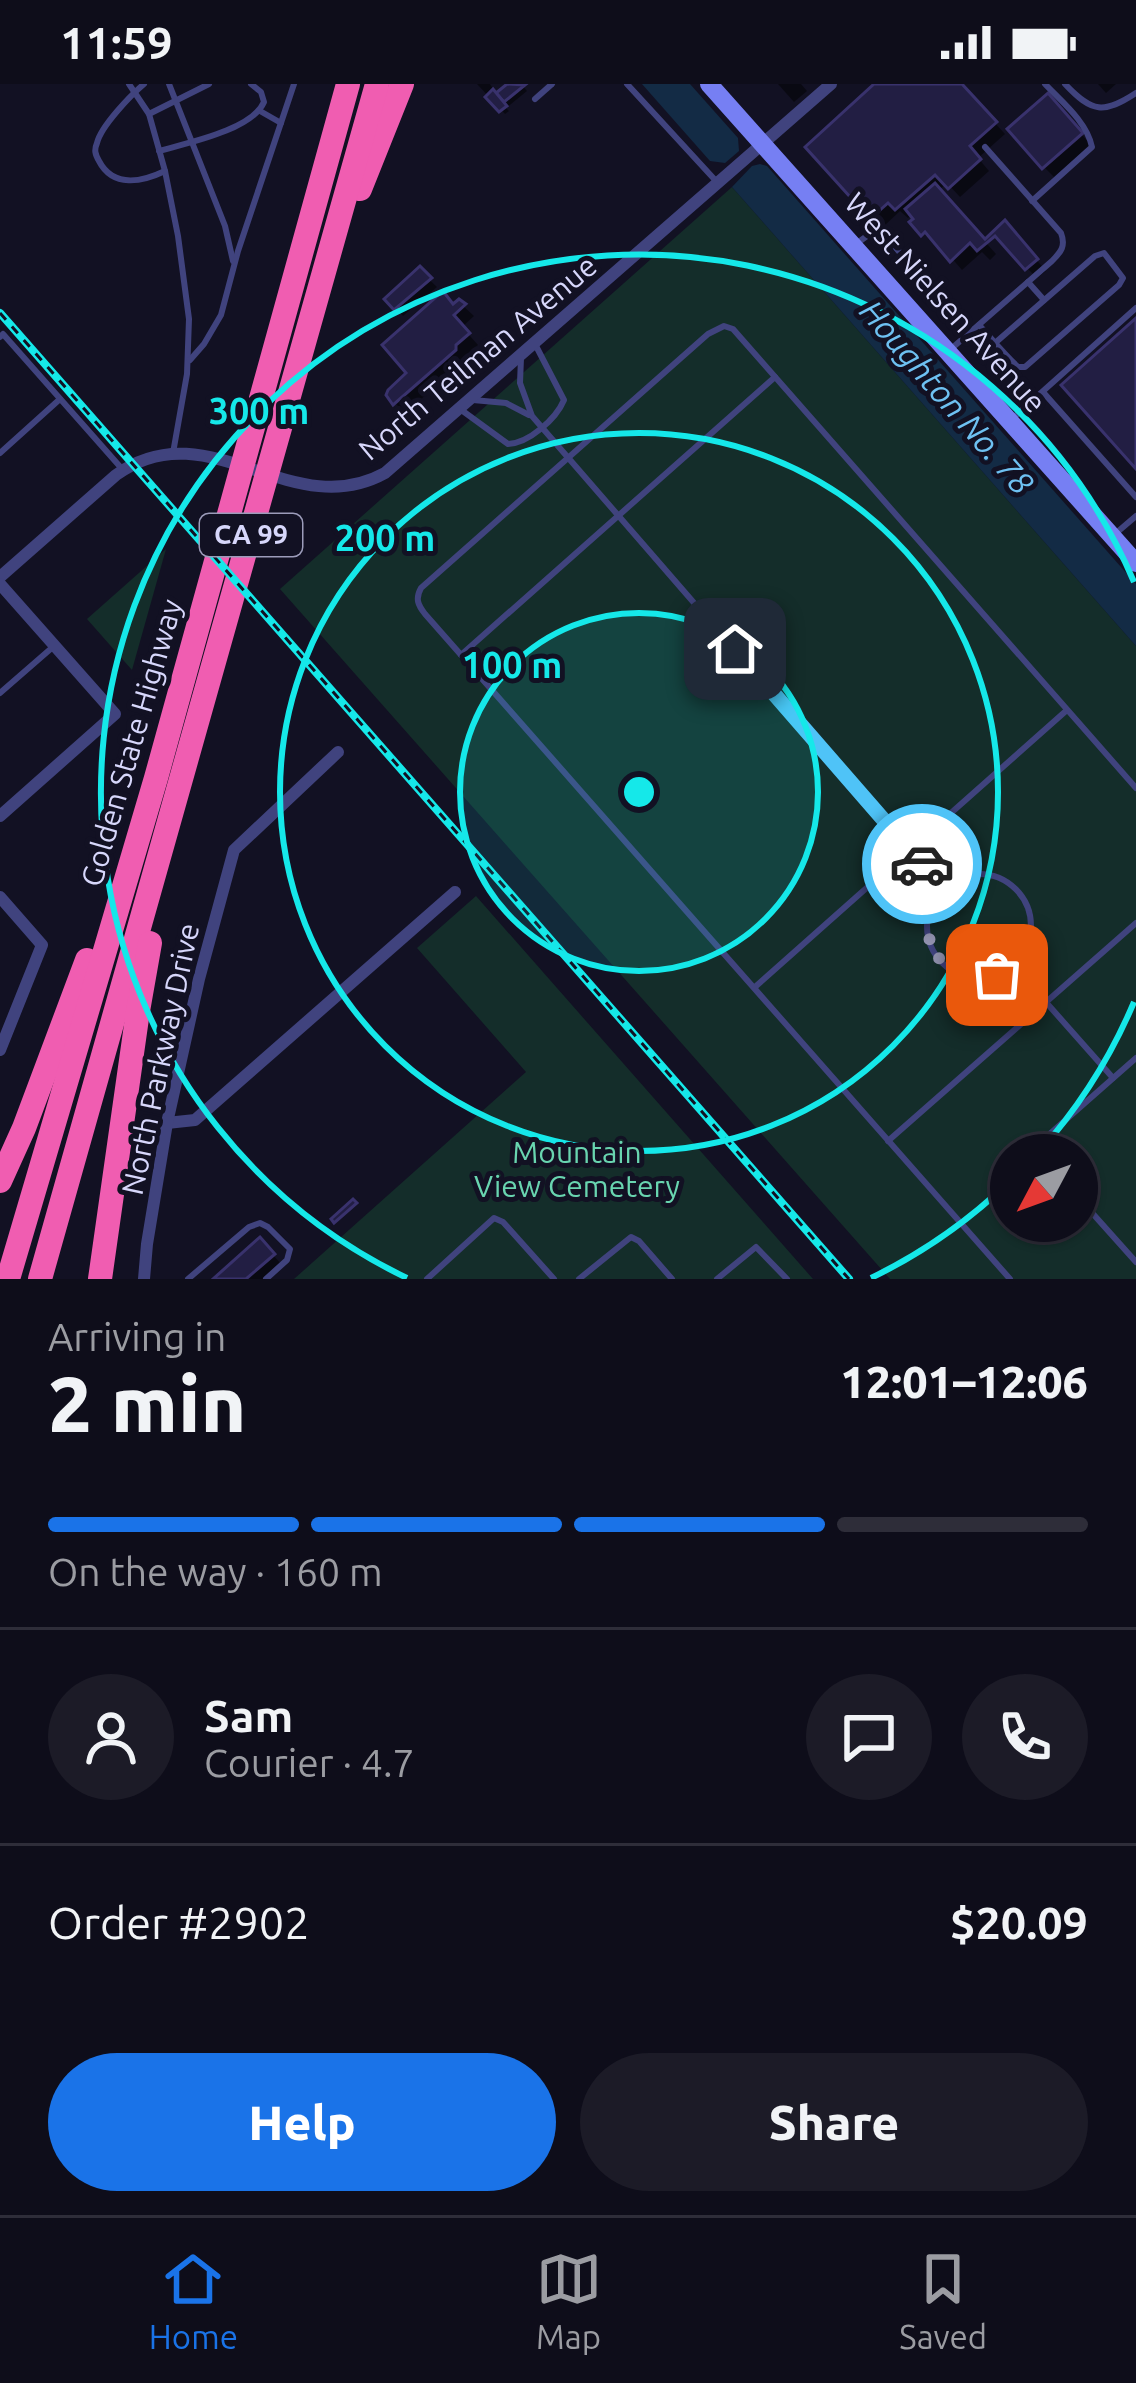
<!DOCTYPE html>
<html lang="en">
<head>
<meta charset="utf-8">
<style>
  :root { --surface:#0e0d1a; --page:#1c1b27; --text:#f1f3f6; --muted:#9b9ca2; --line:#2e2d39; --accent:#1a73e8 }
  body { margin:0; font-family:Ubuntu,sans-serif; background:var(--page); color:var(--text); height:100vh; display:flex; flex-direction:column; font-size:45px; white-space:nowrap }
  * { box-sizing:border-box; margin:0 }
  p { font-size:39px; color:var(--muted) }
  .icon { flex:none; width:66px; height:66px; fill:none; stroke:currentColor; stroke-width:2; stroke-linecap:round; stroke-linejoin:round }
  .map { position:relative; height:1195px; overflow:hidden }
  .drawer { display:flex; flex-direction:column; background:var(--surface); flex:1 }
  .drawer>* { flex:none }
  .needle { width:78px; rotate:229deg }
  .controls { position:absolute; left:990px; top:1050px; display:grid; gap:24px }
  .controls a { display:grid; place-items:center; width:108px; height:108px; border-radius:50%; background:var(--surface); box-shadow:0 3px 9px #0004,0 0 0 3px var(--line); font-size:60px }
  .pin { position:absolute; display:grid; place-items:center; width:102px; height:102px; color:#fff; margin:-51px; border-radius:24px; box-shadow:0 6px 18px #0006 }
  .courier { position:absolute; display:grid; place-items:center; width:120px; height:120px; margin:-60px; border:9px solid #4fc3f7; border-radius:50%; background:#fff; color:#222; box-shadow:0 3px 15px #0007 }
  .summary em { font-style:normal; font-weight:800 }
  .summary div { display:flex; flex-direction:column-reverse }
  .summary { display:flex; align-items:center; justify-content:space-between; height:204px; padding:0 48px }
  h1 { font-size:78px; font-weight:800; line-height:90px }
  .bar { display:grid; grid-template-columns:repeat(4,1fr); gap:18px 12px; align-content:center; height:144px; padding:0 48px }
  .bar i { height:15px; border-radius:9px; background:var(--line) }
  .bar .active { background:var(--accent) }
  .bar p { grid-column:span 4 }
  .line { display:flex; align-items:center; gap:30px; padding:0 48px; border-top:3px solid var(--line) }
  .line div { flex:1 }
  .round { display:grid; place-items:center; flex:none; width:126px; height:126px; border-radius:63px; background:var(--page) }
  .cta { display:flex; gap:24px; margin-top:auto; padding:24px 48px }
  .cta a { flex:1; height:138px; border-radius:72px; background:var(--accent); color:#fff; font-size:48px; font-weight:800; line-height:138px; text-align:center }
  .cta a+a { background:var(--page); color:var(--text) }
  .status { display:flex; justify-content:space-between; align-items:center; height:84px; padding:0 60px; background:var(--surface); direction:ltr }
  .status svg { height:33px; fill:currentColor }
  .menu { display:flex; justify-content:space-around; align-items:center; height:168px; border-top:3px solid var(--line); background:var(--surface); font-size:33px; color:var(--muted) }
  .menu a { display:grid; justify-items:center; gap:6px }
  .menu .active { color:var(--accent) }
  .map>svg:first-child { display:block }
  .green { fill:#142d2a; fill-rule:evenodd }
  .water { fill:#132b45 }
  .shadow { fill:#0007 }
  .building { fill:#221e43; stroke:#39326d; stroke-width:3 }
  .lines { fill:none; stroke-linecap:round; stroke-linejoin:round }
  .lane { stroke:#40437e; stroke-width:6 }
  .street { stroke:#40437e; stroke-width:12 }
  .secondary { stroke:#767ff3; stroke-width:18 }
  .highway { stroke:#f05db1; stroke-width:24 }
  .rail-casing { stroke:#15e8e9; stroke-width:8 }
  .rail { stroke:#121123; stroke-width:3; stroke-dasharray:9; stroke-linecap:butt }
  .done { stroke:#9292af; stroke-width:12; stroke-dasharray:0 21.6 }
  .route { stroke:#4fc3f7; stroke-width:15 }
  .ring { fill:none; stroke:#15e8e9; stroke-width:6 }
  .labels { text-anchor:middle; stroke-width:10; stroke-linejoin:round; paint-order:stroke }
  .shield { fill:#121123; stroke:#9c9cba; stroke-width:3 }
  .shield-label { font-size:27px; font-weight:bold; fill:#d7d7fb }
  .street-label { font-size:30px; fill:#d7d7fb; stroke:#121123 }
  .park-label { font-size:30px; fill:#69d5b0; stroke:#121123 }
  .water-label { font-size:33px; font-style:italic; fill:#6ec1f2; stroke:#121123 }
  .centre { fill:#15e8e9; stroke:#121123; stroke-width:6 }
  .ring-label { font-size:36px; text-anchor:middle; font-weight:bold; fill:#15e8e9; stroke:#121123; stroke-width:10; stroke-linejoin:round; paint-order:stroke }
</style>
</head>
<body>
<div class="status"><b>11:59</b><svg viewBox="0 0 49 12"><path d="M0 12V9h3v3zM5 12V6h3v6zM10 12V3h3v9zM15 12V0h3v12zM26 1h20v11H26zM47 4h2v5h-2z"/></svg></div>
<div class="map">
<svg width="1136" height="1195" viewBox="0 0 1136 1195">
  <rect width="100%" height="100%" fill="#121123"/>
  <!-- green -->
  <g class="green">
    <path d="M732,103L1136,562V1195H890L280,505ZM1011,1071H1077V1137H1011Z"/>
    <path d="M166,465L132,586L87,535Z"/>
    <path d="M476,812L813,1195H294L526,988L417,864Z"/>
  </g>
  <!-- water -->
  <g class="water">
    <path d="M642,0H690L738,54L739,67L725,79L710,77Z"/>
    <path d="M760,80L767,82L1136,500V562L732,103L752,82Z"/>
  </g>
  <!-- shadow -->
  <g class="shadow">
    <path d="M477,0H490L493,5L491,7L496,13L511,0H521L527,7L506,24L509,27L505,30Z"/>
    <path d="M778,0H801L807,7L794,18Z"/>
    <path d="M879,0H959L1005,50L978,74L989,87L960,113L947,99L939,106L996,170L990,176L982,168L962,186L937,157L934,160L913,138V130L908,134L900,127L883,143L809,63Z"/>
    <path d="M1098,0H1116L1106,9Z"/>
    <path d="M1058,24L1091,61L1054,93L1044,83Z"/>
    <path d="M1015,151L1046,187L1037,194L1027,184Z"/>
    <path d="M419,186L437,203L403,232L388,215Z"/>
    <path d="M460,219L474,232L462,243L478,261L465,272V277L405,329L395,319L410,289Z"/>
    <path d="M260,1157L283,1182L268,1195H217Z"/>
  </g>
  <!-- building -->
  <g class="building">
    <path d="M507,0L525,1L504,18L496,9Z"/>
    <path d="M874,0H962L997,38L970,62L981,75L948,105L935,91L895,126L888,119L870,135L805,63Z"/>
    <path d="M493,5L507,22L499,28L485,13Z"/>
    <path d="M1048,9L1083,49L1042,85L1007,45Z"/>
    <path d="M935,99L985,155L1005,136L1038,175L1025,186L995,152L977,167L970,159L950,178L925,148L921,152L909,138L913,135L905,125Z"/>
    <path d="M420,182L432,194L394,226L384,215Z"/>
    <path d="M443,207L453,220L459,215L466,220L454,231L470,249L456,261V266L393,321L386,311L388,306L406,289L382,261Z"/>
    <path d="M1136,234V385L1061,301Z"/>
    <path d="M353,1115L357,1119L334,1139L331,1135Z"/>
    <path d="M260,1153L275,1170L246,1195H213Z"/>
  </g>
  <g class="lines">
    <!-- lane -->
    <g class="lane">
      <path d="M129,0L149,30L165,87L178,152L189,235L187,290L173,369"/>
      <path d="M144,0C131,11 101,42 97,59C94,66 95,70 99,77C113,104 142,98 165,87"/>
      <path d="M169,0L225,142L233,177"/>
      <path d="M627,0L716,97"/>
      <path d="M1065,0C1092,29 1104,30 1136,9"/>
      <path d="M535,15L552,0"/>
      <path d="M260,27L281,39"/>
      <path d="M149,30L209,0"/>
      <path d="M159,67C187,59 252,46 264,18L261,8L251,0"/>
      <path d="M1032,117L1092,63C1087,38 1062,18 1045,0"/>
      <path d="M856,160L871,149L882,148L970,249"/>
      <path d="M1028,198L1044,216"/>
      <path d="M979,241C992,255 1004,270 1018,283H1025L1119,201L1123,194L1104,169L1095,172L995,259"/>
      <path d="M0,253L3,250L123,386"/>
      <path d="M951,265L1052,177C1061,168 1066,162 1061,149L985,63"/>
      <path d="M521,274L520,299L532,332L942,805"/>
      <path d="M190,276L204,260L221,231L238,167L294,0"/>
      <path d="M1043,308L1136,413"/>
      <path d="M473,316L506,319L529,331"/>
      <path d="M460,325L508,360C529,359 556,335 564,316L535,260"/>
      <path d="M1014,333L1136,224"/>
      <path d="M0,369L60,315"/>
      <path d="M1115,450L1136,432"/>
      <path d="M461,571L775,293"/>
      <path d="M0,609L54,562"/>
      <circle cx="979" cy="842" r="52"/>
      <path d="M1013,881L1113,994"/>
      <path d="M755,903L1067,626"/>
      <path d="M888,1057L1136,839"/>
      <path d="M1044,1071V1055L1136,974"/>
      <path d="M1077,1112L1136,1178"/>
      <path d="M188,1195L249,1143L260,1139L268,1143L290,1165L287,1176L266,1195"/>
      <path d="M427,1195L494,1134L503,1138L554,1195"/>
      <path d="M579,1195L631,1153L639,1157L672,1195"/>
      <path d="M717,1195L756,1163L787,1195"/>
      <path d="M1010,1195L425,530C418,521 415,515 421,504L708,250L724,242L733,245L1136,704"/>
    </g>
    <!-- street -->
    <g class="street">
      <path d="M0,493L116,391C208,324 291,441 385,389L831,0"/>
      <path d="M0,500L115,630L0,732"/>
      <path d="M0,813L42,861L0,966"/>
      <path d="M167,1039L195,1036L455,808"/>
      <path d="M144,1195L147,1160L167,1039L199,895L234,766L338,668"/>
    </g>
    <!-- secondary -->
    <path class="secondary" d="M709,0L1136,479"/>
    <!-- highway -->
    <g class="highway">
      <path d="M360,105L402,0"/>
      <path d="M0,1097L24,1044L87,876"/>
      <path d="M8,1195L156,694L348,0"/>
      <path d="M40,1195L377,0"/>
      <path d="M100,1195L138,927L150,859"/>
    </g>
    <!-- rail casing -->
    <g class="rail-casing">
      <path id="rail" d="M0,229L849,1195"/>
    </g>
    <!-- rail -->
    <use href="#rail" class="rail"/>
  </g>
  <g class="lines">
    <!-- done -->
    <path class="done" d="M922,780L943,805C907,850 941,903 997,891"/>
    <!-- route -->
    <path class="route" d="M735,565L922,780"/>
  </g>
  <!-- distance rings -->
  <circle cx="639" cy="708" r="179" fill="#15e8e9" fill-opacity=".12"/>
  <g class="ring">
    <circle cx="639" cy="708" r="179"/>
    <circle cx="639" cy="708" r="359"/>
    <path d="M1134 918A538 538 0 0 1 1039 1068M1009 1098A538 538 0 0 1 871 1194M407 1194A538 538 0 1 1 1134 498"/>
  </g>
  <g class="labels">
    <!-- shield labels -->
    <rect class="shield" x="200" y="430" width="102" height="42" rx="9"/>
    <g class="shield-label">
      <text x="251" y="460">CA 99</text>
    </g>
    <!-- street labels -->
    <g class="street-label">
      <text transform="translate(945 219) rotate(48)" y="10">West Nielsen Avenue</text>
      <text transform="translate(478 274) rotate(-40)" y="10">North Teilman Avenue</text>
      <text transform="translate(132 659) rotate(-74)" y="10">Golden State Highway</text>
      <text transform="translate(161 975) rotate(-78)" y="10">North Parkway Drive</text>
    </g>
    <!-- park labels -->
    <g class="park-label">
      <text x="577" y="1079">Mountain<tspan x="577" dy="34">View Cemetery</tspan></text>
    </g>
    <!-- water labels -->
    <g class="water-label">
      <text transform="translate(947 313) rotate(49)" y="12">Houghton No. 78</text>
    </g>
  </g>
  <circle cx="639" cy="708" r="18" class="centre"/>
  <g class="ring-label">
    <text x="259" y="340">300 m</text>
    <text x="385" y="467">200 m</text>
    <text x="512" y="594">100 m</text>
  </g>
</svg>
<div class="controls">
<a><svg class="needle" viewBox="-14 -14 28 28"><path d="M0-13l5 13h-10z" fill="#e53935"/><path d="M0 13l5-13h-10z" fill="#9b9ca2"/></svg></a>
</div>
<div class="pin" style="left:997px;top:891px;background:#ea580c"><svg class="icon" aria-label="bag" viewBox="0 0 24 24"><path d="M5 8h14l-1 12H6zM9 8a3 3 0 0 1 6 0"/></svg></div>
<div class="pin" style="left:735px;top:565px;background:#1f2937"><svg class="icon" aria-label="home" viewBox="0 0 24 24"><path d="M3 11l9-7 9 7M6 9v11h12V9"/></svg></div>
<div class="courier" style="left:922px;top:780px"><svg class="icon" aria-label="car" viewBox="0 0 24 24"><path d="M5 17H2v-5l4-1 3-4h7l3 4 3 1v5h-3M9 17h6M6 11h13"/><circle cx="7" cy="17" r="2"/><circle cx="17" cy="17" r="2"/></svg></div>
</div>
<section class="drawer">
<div class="summary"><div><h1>2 min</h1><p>Arriving in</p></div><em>12:01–12:06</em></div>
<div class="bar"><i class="active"></i><i class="active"></i><i class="active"></i><i></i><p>On the way · 160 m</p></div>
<div class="line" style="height:216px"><a class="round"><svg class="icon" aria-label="person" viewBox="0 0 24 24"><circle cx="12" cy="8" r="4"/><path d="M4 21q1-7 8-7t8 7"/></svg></a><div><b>Sam</b><p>Courier · 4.7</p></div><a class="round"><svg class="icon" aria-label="chat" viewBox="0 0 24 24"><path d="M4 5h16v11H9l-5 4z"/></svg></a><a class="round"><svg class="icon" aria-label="phone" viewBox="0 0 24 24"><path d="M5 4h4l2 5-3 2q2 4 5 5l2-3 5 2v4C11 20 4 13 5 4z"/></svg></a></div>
<div class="line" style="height:156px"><div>Order #2902</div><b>$20.09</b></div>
<div class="cta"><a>Help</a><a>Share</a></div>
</section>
<nav class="menu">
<a class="active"><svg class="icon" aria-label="home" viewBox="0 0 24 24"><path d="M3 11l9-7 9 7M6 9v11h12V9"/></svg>Home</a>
<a><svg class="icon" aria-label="map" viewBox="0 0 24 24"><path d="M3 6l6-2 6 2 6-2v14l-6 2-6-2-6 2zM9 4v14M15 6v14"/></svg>Map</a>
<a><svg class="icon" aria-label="saved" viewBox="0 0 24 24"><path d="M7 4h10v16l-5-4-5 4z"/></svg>Saved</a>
</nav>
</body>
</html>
